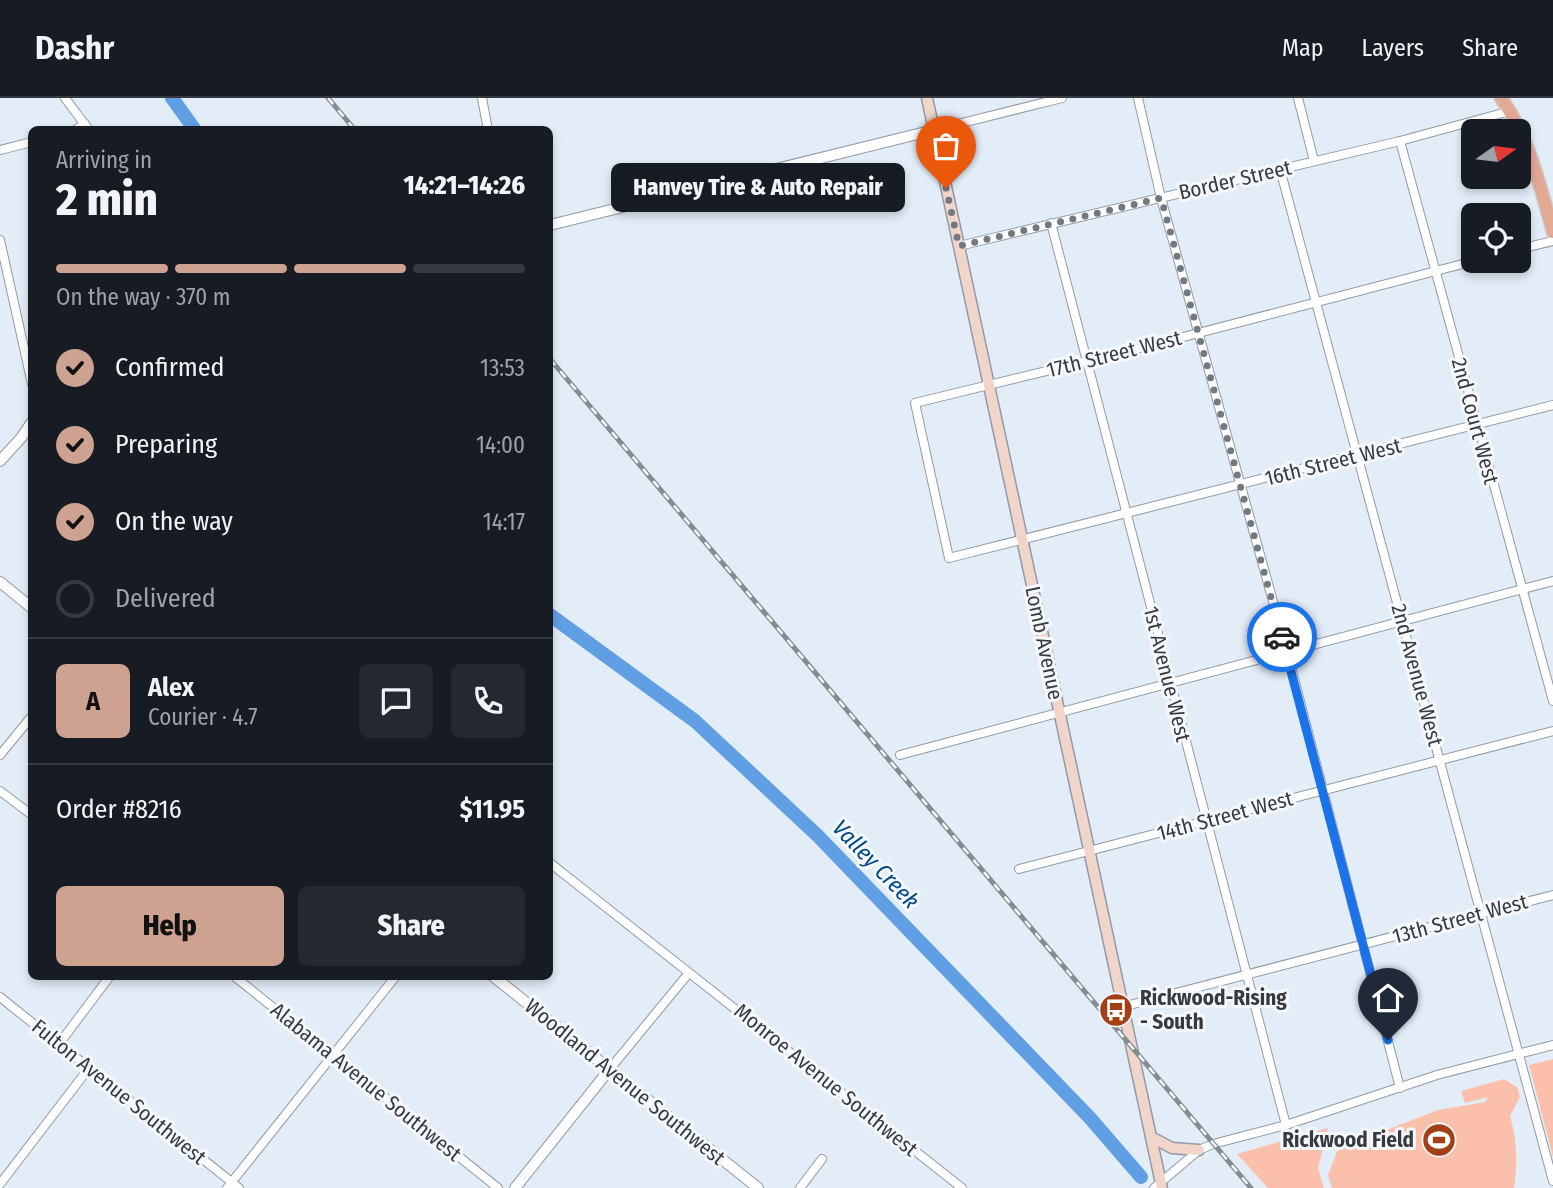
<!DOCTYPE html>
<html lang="en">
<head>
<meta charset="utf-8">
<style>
  :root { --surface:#171b24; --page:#242831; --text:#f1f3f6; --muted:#9ea1a6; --line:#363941; --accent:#cea291 }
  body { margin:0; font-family:"Fira Sans Condensed",sans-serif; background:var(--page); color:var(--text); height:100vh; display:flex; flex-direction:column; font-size:26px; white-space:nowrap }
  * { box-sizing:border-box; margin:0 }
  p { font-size:23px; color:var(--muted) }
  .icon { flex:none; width:38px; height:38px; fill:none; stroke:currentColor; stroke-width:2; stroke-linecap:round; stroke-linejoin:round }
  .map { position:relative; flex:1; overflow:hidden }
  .sheet { position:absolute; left:28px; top:28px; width:525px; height:854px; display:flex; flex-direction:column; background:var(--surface); border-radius:10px; box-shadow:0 4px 10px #0003 }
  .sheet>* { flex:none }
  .needle { width:46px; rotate:76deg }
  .fabs { position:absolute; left:1461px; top:21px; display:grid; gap:14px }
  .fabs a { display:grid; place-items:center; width:70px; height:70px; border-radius:10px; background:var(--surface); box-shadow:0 4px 10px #0003; font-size:35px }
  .pin { position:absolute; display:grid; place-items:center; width:60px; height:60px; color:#fff; margin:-72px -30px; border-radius:50% 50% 50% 0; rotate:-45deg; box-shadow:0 0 7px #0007 }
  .pin .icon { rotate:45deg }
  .courier { position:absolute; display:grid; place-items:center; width:70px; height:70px; margin:-35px; border:5px solid #1a73e8; border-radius:50%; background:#fff; color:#222; box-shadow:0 2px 9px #0007 }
  .bubble { position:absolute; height:49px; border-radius:10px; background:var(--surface); box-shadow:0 4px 10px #0003; font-size:23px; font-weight:800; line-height:49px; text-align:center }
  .headline em { font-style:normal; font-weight:800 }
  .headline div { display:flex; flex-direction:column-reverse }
  .headline { display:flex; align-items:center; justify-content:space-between; height:119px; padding:0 28px }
  h1 { font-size:46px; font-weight:800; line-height:52px }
  .bar { display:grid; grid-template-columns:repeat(4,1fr); gap:10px 7px; align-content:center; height:84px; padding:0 28px }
  .bar i { height:9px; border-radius:5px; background:var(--line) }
  .bar .on { background:var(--accent) }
  .bar p { grid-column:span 4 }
  .line { display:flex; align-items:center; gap:18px; padding:0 28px; border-top:2px solid var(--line) }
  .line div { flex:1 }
  .round { display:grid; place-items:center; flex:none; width:74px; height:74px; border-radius:10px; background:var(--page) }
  ol { padding:0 28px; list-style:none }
  li { display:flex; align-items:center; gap:21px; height:77px }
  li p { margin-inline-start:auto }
  li .icon { padding:7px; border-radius:50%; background:var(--accent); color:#111; stroke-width:4 }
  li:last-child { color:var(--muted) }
  li i { width:38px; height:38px; border:4px solid var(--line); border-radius:50% }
  .action { display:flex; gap:14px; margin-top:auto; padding:14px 28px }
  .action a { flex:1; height:80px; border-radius:10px; background:var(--accent); color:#111; font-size:28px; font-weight:800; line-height:80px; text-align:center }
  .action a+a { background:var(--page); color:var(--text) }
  header { display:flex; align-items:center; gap:42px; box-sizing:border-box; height:98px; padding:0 35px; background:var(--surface); border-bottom:2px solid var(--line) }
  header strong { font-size:33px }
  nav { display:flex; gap:38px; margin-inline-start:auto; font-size:24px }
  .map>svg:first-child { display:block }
  .green { fill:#fbc0ac }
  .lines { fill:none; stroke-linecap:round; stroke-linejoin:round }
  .river { stroke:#609fe3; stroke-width:14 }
  .minor-casing { stroke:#919ba5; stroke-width:10 }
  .tertiary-casing { stroke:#919ba5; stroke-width:12 }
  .secondary-casing { stroke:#919ba5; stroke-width:13 }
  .primary-casing { stroke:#cbcccd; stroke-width:15 }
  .minor { stroke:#fff; stroke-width:8 }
  .tertiary { stroke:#fff; stroke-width:10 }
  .secondary { stroke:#f1d4ca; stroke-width:10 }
  .primary { stroke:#e2a995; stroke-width:12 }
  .rail-casing { stroke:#848b92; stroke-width:5 }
  .rail { stroke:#f5f9fe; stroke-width:2.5; stroke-dasharray:8; stroke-linecap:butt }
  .done { stroke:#737980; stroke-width:7; stroke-dasharray:0 12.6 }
  .route { stroke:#1a73e8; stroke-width:9 }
  .labels { text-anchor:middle; stroke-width:6; stroke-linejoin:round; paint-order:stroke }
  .street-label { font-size:21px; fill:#373b40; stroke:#f5f9fe }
  .poi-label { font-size:21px; font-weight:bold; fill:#373b40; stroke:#f5f9fe; text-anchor:start }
  .water-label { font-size:23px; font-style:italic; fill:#004885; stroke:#f5f9fe }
</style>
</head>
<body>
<header>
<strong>Dashr</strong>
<nav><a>Map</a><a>Layers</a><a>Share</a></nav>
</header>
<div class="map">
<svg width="1553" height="1090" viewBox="0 0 1553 1090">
  <rect width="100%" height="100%" fill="#e3edf8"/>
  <!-- green -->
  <g class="green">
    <path d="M1553,961V1059L1529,967Z"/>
    <path d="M1504,981L1517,989L1520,999L1510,1018C1517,1041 1518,1066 1514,1090H1332L1328,1077L1338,1051L1438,1012L1485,1004L1488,999L1465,1005L1461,993Z"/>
    <path d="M1328,1030L1318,1070L1324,1090H1268L1237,1056Z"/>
  </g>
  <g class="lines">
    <!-- river -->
    <g class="river">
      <path d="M172,0L195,32"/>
      <path d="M550,517L695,623L818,738L1090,1020L1141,1079"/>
    </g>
    <!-- minor casing -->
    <g class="minor-casing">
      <g id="minor">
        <path d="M65,0L89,32"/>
        <path d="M482,0L488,32"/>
        <path d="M1138,0L1161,100L1289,561L1400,990"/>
        <path d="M1298,0L1314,63"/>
        <path d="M75,32L85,26"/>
        <path d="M934,32L1062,0"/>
        <path d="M1400,43L1553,603"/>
        <path d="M0,52L32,44"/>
        <path d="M1280,71L1553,1083"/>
        <path d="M1051,125L1286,1027"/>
        <path d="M0,142L32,286"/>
        <path d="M959,148L1400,43L1510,13"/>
        <path d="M1519,151L1553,143"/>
        <path d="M1474,163L1141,250L915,305L949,460L1553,307"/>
        <path d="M0,657L32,618"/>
        <path d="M900,657L1553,483"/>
        <path d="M0,693L32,717"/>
        <path d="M550,765L962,1090"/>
        <path d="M1019,771L1553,633"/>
        <path d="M234,878L498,1090"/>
        <path d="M0,899L239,1090"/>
        <path d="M1122,909L1553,797"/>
        <path d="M59,946L110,878"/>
        <path d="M609,972L688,876"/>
        <path d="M0,1086L89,970"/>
        <path d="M227,1090L396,878"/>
        <path d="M800,1090L822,1061"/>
        <path d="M1154,1090L1199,1052L1213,1046L1286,1027L1437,977L1553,947"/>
      </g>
    </g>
    <!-- tertiary casing -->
    <g class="tertiary-casing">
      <g id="tertiary">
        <path d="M550,127L934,32"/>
        <path d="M0,363L21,340L32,324"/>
        <path d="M0,484L32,510"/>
        <path d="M493,878L758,1090"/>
        <path d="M515,1090L609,972"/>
      </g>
    </g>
    <!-- secondary casing -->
    <g class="secondary-casing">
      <g id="secondary">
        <path d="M927,0L1162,1090"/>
        <path d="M1151,1039L1172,1050L1199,1052"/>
      </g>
    </g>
    <!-- primary casing -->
    <g class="primary-casing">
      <path id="primary" d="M1501,0C1529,39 1540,88 1553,134"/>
    </g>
    <!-- minor -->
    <use href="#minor" class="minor"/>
    <!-- tertiary -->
    <use href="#tertiary" class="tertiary"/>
    <!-- secondary -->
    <use href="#secondary" class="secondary"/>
    <!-- primary -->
    <use href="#primary" class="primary"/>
    <!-- rail casing -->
    <g class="rail-casing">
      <g id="rail">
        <path d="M328,0L355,32"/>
        <path d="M550,261L1251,1090"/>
      </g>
    </g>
    <!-- rail -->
    <use href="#rail" class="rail"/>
  </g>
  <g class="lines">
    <!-- done -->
    <path class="done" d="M946,90L959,148L1161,100L1282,539"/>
    <!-- route -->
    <path class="route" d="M1282,539L1388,942"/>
  </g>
  <!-- icons -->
  <defs>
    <g id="bus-disc" transform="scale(1.75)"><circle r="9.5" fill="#a43e15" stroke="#f5f9fe"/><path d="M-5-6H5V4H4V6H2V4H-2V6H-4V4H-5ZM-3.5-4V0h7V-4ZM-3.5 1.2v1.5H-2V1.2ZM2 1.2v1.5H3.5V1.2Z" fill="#fff"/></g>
    <g id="stadium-disc" transform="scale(1.75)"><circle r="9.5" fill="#a43e15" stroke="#f5f9fe"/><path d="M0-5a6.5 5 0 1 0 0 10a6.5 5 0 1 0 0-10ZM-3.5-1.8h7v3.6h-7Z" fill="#fff"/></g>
  </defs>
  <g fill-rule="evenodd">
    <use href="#bus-disc" x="1116" y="912"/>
    <use href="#stadium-disc" x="1439" y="1042"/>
  </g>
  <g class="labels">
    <!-- street labels -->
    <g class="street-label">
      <text transform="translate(1235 82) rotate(-13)" y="7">Border Street</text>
      <text transform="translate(1114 256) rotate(-14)" y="7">17th Street West</text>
      <text transform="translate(1475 323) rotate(75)" y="7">2nd Court West</text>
      <text transform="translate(1333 364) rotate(-14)" y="7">16th Street West</text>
      <text transform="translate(1044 545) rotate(78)" y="7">Lomb Avenue</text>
      <text transform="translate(1167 576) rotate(76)" y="7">1st Avenue West</text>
      <text transform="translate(1417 577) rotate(75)" y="7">2nd Avenue West</text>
      <text transform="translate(1225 718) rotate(-15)" y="7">14th Street West</text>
      <text transform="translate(1460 821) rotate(-15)" y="7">13th Street West</text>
      <text transform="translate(826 982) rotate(39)" y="7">Monroe Avenue Southwest</text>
      <text transform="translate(366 984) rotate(39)" y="7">Alabama Avenue Southwest</text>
      <text transform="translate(625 984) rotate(39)" y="7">Woodland Avenue Southwest</text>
      <text transform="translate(119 994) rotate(39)" y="7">Fulton Avenue Southwest</text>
    </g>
    <!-- poi labels -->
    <g class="poi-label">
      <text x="1140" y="907">Rickwood-Rising<tspan x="1140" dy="24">- South</tspan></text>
      <text x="1414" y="1049" text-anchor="end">Rickwood Field</text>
    </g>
    <!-- water labels -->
    <g class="water-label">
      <text transform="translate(876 766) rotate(46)" y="8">Valley Creek</text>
    </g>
  </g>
</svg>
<div class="fabs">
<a><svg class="needle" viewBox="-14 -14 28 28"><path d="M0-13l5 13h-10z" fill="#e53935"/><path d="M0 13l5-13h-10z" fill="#9ea1a6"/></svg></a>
<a><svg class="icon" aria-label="locate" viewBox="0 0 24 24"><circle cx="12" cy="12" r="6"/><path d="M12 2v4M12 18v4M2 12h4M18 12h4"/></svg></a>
</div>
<div class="pin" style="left:946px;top:90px;background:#ea580c"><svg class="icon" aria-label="bag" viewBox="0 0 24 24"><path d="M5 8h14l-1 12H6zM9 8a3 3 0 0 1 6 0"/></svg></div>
<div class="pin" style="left:1388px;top:942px;background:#1f2937"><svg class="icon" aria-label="home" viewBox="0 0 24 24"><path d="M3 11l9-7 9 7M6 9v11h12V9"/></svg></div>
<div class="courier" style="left:1282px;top:539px"><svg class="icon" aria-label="car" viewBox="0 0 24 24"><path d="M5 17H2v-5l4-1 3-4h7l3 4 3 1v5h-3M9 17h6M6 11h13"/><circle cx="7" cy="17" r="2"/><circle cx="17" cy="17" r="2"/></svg></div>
<div class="bubble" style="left:611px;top:65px;width:294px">Hanvey Tire &amp; Auto Repair</div>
<section class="sheet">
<div class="headline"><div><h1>2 min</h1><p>Arriving in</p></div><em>14:21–14:26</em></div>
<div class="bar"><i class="on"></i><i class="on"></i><i class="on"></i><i></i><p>On the way · 370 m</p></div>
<ol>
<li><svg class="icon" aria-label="check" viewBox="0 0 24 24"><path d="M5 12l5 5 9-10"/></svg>Confirmed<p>13:53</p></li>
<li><svg class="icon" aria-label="check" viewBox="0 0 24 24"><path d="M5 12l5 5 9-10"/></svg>Preparing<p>14:00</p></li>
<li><svg class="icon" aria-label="check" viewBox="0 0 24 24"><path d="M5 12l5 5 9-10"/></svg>On the way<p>14:17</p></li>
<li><i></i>Delivered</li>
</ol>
<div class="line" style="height:126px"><b class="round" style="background:var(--accent);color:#111">A</b><div><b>Alex</b><p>Courier · 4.7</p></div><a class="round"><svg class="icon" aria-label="chat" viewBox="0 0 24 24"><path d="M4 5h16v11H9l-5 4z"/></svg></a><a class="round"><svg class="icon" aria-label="phone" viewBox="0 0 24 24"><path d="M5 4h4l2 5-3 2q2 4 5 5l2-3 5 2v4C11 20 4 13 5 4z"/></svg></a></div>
<div class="line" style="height:91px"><div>Order #8216</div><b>$11.95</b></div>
<div class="action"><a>Help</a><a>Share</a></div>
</section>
</div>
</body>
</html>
